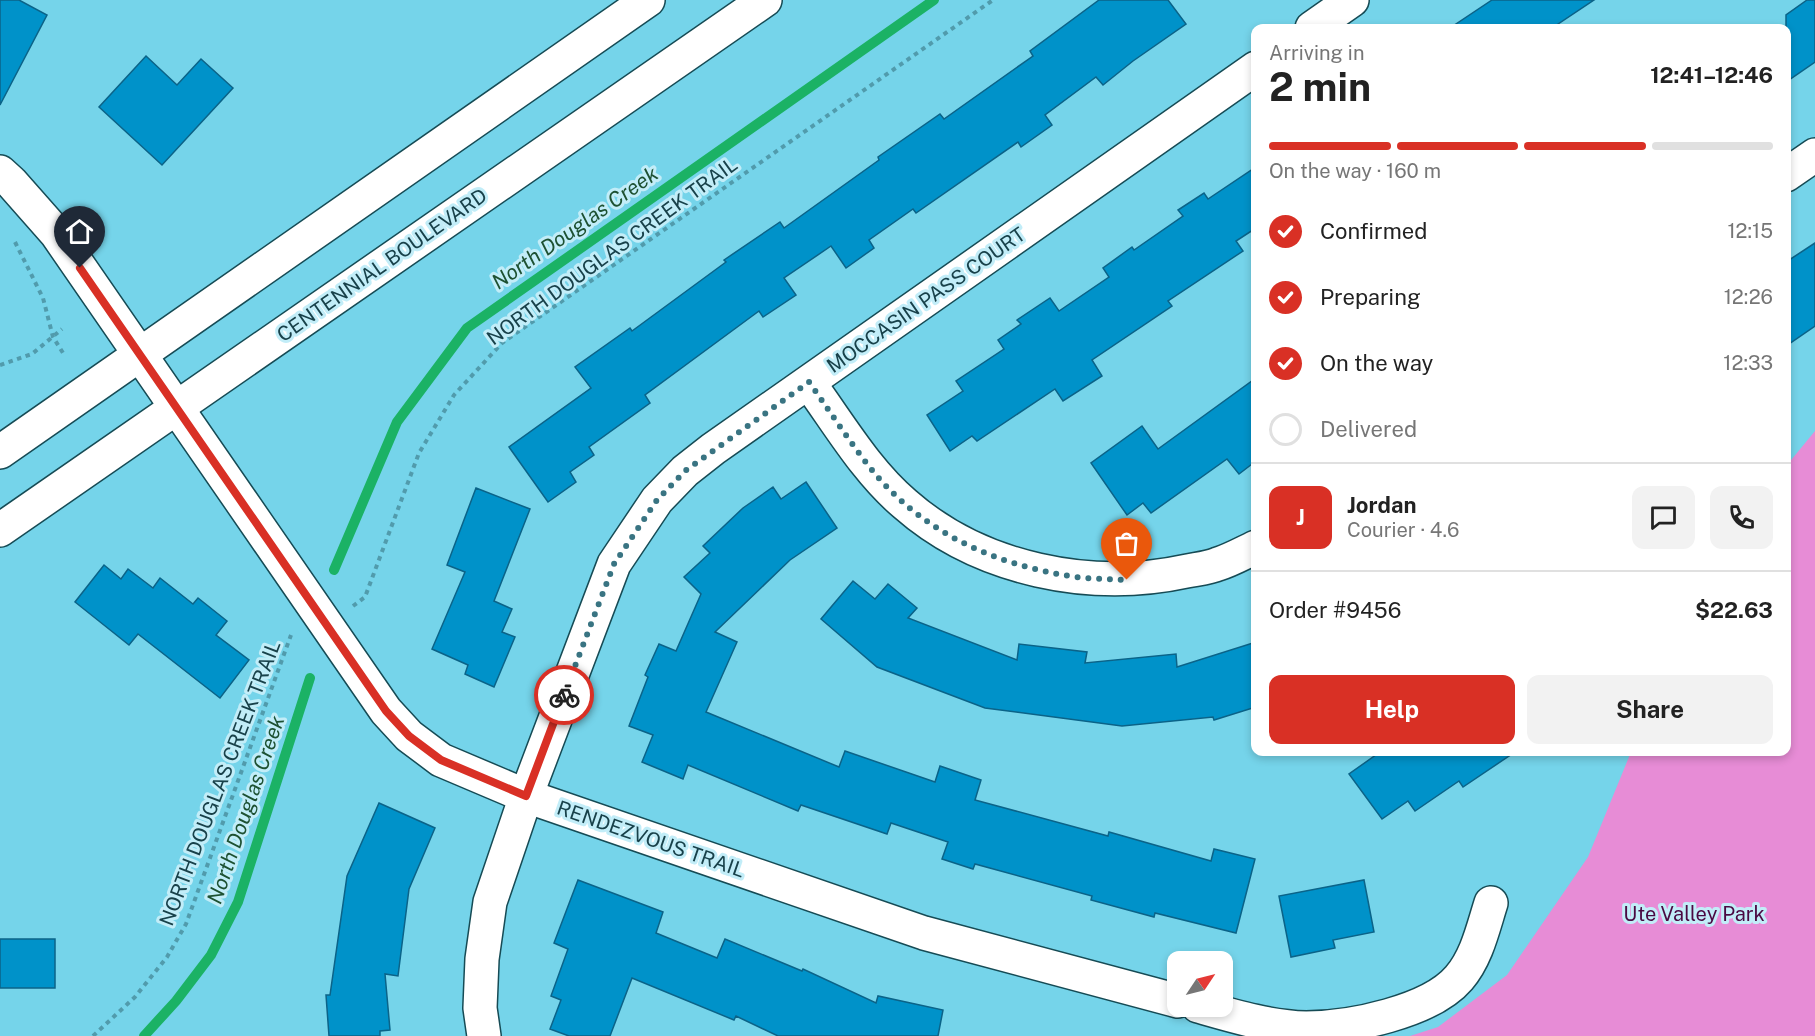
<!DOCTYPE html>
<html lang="en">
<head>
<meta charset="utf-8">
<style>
  :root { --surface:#fff; --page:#f2f2f2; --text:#222; --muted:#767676; --line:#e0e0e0; --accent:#d93025 }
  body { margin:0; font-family:"Public Sans",sans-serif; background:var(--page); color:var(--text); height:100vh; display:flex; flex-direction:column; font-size:22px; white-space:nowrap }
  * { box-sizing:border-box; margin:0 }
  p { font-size:20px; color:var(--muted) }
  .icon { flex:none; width:33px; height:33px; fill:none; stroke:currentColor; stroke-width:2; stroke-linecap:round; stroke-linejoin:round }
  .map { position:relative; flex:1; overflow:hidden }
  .details { position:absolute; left:1251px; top:24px; width:540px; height:732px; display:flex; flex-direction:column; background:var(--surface); border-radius:12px; box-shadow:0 3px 9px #0003 }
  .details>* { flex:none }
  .needle { width:39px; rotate:55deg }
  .buttons { position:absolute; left:1167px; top:951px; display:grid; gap:12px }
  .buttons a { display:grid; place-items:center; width:66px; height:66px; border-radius:12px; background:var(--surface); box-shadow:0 3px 9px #0003; font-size:30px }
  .pin { position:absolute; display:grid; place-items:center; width:51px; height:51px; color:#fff; margin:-62px -26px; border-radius:50% 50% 50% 0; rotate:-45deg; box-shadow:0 0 6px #0007 }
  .pin .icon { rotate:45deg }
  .courier { position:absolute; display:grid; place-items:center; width:60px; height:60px; margin:-30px; border:4px solid #d93025; border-radius:50%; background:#fff; color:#222; box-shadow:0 2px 8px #0007 }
  .summary em { font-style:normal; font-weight:700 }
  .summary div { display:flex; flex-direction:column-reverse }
  .summary { display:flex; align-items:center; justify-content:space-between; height:102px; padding:0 18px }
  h1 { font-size:39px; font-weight:700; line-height:45px }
  .bar { display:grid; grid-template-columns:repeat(4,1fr); gap:9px 6px; align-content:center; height:72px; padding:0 18px }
  .bar i { height:8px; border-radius:4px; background:var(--line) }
  .bar .on { background:var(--accent) }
  .bar p { grid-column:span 4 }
  .line { display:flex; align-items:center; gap:15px; padding:0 18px; border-top:2px solid var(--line) }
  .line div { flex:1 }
  .round { display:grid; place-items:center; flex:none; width:63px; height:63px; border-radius:12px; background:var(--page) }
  ol { padding:0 18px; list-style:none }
  li { display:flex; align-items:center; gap:18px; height:66px }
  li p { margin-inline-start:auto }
  li .icon { padding:6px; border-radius:50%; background:var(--accent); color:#fff; stroke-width:4 }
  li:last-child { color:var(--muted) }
  li i { width:33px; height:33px; border:3px solid var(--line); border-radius:50% }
  .action { display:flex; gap:12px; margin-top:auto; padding:12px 18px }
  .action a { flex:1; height:69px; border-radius:12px; background:var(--accent); color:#fff; font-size:24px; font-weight:700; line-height:69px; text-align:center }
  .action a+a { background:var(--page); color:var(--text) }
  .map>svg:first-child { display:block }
  .green { fill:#e78cd6 }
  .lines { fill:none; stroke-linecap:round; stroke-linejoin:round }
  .stream { stroke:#1bb265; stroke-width:10 }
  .building { fill:#0092c9; stroke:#0b6388; stroke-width:1.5 }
  .minor-casing { stroke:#164b55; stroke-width:36 }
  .major-casing { stroke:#164b55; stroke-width:36 }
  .path { stroke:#519bac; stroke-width:4; stroke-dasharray:4.5 4.5; stroke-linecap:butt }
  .minor { stroke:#fff; stroke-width:33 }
  .major { stroke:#fff; stroke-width:33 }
  .done { stroke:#397482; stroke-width:6; stroke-dasharray:0 10.8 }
  .route { stroke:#d93025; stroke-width:8 }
  .labels { text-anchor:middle; stroke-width:6; stroke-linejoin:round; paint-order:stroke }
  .street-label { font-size:20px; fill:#18414a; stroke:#c2edf8 }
  .park-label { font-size:20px; fill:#4a0942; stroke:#c2edf8 }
  .water-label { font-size:21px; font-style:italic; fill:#1d5132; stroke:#c2edf8 }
</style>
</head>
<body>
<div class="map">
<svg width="1815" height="1036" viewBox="0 0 1815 1036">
  <rect width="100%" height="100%" fill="#75d4ea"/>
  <!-- green -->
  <path class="green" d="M1815,431V1036H1410L1438,1027L1507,975L1588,857L1631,752H1786L1787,465Z"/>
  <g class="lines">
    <!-- stream -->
    <g class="stream">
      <path d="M334,570L397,422L467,328L934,0"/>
      <path d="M144,1036L176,1001L211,955L238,902L310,678"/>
    </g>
  </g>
  <!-- building -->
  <g class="building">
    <path d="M0,0H19L47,15L0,105Z"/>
    <path d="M1099,0H1168L1186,24L1133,61L1103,85L1096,77L1045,115L1052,125L1021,147L1018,142L916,213L913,209L869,240L874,248L846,268L831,246L784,278L796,295L763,317L759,311L645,395L650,403L589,447L594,455L570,472L576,482L548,502L509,447L591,388L575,367L630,328L632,331L726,262L724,260L780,222L784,228L879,160L878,157L940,114L944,119L1033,56L1030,51Z"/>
    <path d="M1492,0H1594L1552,28H1450Z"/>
    <path d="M1807,0H1815V62L1786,82V15Z"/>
    <path d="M146,56L177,85L201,59L233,88L162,165L99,107Z"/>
    <path d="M1256,167V228L1236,241L1243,251L1168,301L1172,306L1092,360L1102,376L1063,401L1055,389L977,441L972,436L950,451L927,415L963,391L956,381L1004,349L998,340L1021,324L1017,320L1050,298L1059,311L1109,277L1103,268L1132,247L1134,250L1183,216L1178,210L1204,193L1208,199Z"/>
    <path d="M1815,243V326L1786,346V262Z"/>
    <path d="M1256,378V461L1239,474L1227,459L1151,513L1143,503L1127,515L1091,463L1142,426L1158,449Z"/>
    <path d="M806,482L837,528L790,560L715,632L737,642L706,712L839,767L845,751L935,782L940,766L981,780L975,800L1108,836L1109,832L1211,861L1214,849L1255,859L1236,933L1155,913L1154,917L1091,900L1092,896L975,864L973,869L942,859L948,842L891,823L887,834L801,805L798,811L688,765L683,779L642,762L653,735L629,726L648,677L645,675L659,644L676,651L701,594L684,577L710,553L703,546L743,508L773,487L781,499Z"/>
    <path d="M476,488L530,509L494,601L512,609L502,632L515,637L494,687L465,674L468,665L432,649L465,572L447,565Z"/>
    <path d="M104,565L121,579L128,569L153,588L160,578L193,604L198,598L227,621L216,635L249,660L220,698L138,634L129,645L75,602Z"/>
    <path d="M853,581L875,599L888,584L917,608L908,618L1017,660L1019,644L1087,652L1085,663L1176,654L1177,667L1256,642V707L1214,720L1213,717L1122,726L985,708L877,667L821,619Z"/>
    <path d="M1380,752H1515L1463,787L1459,781L1415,811L1408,801L1382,819L1349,774Z"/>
    <path d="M379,803L435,828L409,889L398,976L385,974L390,1030L380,1031V1036H329L326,995H330L347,876Z"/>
    <path d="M578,880L663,912L656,933L717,958L725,939L802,971L803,969L876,1003L878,996L943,1010L938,1036H778L736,1016L734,1020L632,978L610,1036H569L550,1029L561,1000L551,996L568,949L554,943Z"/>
    <path d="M1364,880L1374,932L1333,940L1335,948L1291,957L1279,896Z"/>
    <rect x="0" y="939" width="55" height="49"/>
  </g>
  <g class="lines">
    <!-- minor casing -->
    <g class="minor-casing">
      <g id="minor">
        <path d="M1312,28L1352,0"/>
        <path d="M0,172L11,182L56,233L386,711L409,736L441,760L526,796L924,933L1178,1001"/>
        <path d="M1786,175L1815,155"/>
        <path d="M809,383C839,424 866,471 905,504C980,570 1091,592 1187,571C1197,569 1209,568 1218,564C1231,560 1243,553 1256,547"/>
        <path d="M1198,1006C1233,1016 1269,1027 1306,1028C1350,1028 1430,1012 1459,978C1477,957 1483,928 1491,903"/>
        <path d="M484,1036L480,1008L482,959L490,902L526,796L614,564L657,500L685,471L713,449L1256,68"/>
      </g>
    </g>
    <!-- major casing -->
    <g class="major-casing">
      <g id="major">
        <path d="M0,452L648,0"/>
        <path d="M0,530L765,0"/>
      </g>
    </g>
    <!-- path -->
    <g class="path">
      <path d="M15,242L43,298L53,337L63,353"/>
      <path d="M0,365L32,354L62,329"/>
      <path d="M353,606L365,597L419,453L454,395L502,343L993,0"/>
      <path d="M93,1036L135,997L167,957L186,924L291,635"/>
    </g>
    <!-- minor -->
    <use href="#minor" class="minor"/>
    <!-- major -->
    <use href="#major" class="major"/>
  </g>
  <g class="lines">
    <!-- done -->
    <path class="done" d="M564,695L614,564L657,500L685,471L809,382C829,410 847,438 868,465C920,532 994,565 1076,577C1093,579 1110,579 1127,580"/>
    <!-- route -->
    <path class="route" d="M80,268L386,711L409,736L441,760L526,796L564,695"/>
  </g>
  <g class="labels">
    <!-- street labels -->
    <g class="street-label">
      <text transform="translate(612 251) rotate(-36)" y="7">NORTH DOUGLAS CREEK TRAIL</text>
      <text transform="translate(382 265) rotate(-35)" y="7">CENTENNIAL BOULEVARD</text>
      <text transform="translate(926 300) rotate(-35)" y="7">MOCCASIN PASS COURT</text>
      <text transform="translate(220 783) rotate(-69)" y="7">NORTH DOUGLAS CREEK TRAIL</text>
      <text transform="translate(651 839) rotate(19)" y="7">RENDEZVOUS TRAIL</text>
    </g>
    <!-- park labels -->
    <g class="park-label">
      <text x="1694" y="921">Ute Valley Park</text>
    </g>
    <!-- water labels -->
    <g class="water-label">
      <text transform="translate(575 228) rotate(-35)" y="7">North Douglas Creek</text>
      <text transform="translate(246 810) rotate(-71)" y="7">North Douglas Creek</text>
    </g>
  </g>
</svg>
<div class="buttons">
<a><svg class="needle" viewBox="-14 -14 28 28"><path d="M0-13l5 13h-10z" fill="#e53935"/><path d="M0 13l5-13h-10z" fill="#767676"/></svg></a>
</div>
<div class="pin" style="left:1127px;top:580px;background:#ea580c"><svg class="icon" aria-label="bag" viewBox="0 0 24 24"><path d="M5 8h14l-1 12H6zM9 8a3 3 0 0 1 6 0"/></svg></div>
<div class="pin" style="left:80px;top:268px;background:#1f2937"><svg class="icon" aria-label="home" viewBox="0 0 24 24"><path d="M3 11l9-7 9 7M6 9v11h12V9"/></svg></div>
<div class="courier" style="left:564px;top:695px"><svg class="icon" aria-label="bike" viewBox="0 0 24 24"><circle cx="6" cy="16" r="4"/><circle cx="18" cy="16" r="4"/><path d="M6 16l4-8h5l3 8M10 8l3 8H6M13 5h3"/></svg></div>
<section class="details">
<div class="summary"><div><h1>2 min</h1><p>Arriving in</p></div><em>12:41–12:46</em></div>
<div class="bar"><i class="on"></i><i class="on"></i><i class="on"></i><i></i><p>On the way · 160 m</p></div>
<ol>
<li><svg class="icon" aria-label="check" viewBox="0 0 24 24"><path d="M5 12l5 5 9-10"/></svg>Confirmed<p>12:15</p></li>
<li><svg class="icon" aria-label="check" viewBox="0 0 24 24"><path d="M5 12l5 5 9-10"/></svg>Preparing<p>12:26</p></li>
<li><svg class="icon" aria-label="check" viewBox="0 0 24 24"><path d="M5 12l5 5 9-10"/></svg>On the way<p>12:33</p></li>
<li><i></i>Delivered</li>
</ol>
<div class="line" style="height:108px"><b class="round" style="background:var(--accent);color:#fff">J</b><div><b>Jordan</b><p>Courier · 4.6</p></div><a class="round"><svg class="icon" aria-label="chat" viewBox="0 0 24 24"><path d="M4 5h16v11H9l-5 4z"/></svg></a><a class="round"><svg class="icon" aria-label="phone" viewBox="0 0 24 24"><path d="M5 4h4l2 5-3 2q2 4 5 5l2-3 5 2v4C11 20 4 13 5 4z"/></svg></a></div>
<div class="line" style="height:78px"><div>Order #9456</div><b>$22.63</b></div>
<div class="action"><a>Help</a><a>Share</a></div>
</section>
</div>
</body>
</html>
